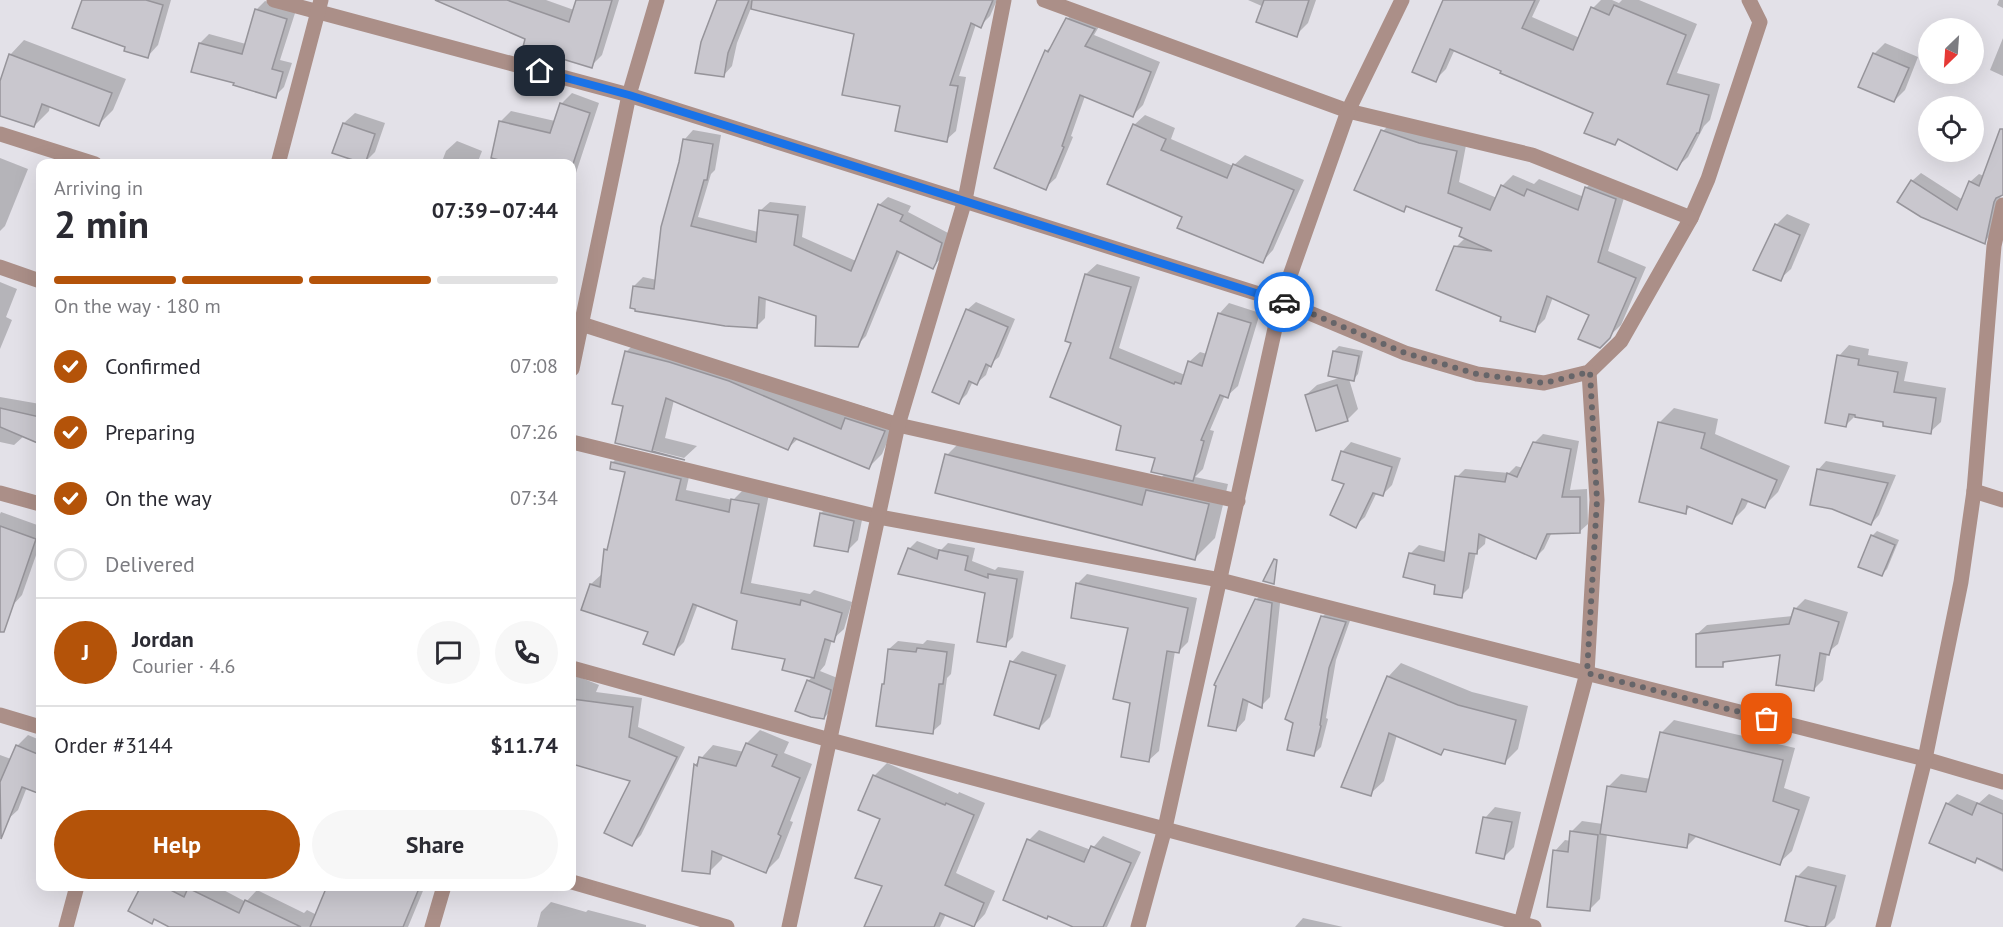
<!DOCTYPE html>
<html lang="en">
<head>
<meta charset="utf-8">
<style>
  :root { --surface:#fff; --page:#f7f7f7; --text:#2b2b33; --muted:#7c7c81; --line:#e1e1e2; --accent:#b45309 }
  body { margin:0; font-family:"PT Sans",sans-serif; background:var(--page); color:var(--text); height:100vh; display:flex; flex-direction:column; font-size:22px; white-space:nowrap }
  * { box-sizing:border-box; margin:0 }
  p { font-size:20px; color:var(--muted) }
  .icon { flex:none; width:33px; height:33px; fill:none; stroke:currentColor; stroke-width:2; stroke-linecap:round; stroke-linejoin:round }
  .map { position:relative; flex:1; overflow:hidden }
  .details { position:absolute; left:36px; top:159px; width:540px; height:732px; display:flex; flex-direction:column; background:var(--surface); border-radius:12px; box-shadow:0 6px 24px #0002 }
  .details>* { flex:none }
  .needle { width:39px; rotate:205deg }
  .fabs { position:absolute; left:1918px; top:18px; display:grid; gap:12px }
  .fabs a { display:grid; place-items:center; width:66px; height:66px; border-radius:50%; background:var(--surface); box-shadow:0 6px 24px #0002; font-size:30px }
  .pin { position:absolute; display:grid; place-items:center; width:51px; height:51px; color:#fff; margin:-26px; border-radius:12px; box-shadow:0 3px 9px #0006 }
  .courier { position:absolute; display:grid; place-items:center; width:60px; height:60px; margin:-30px; border:4px solid #1a73e8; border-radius:50%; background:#fff; color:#222; box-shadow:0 2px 8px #0007 }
  .overview em { font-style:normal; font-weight:700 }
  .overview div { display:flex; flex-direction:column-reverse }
  .overview { display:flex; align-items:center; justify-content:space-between; height:102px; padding:0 18px }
  h1 { font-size:39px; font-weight:700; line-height:45px }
  .bar { display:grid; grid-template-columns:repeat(4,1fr); gap:9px 6px; align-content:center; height:72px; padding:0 18px }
  .bar i { height:8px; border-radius:4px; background:var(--line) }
  .bar .selected { background:var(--accent) }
  .bar p { grid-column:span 4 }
  .line { display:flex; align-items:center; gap:15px; padding:0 18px; border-top:2px solid var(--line) }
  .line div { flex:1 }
  .round { display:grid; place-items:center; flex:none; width:63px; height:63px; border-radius:32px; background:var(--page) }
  ol { padding:0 18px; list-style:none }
  li { display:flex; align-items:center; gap:18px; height:66px }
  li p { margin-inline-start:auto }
  li .icon { padding:6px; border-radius:50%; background:var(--accent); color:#fff; stroke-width:4 }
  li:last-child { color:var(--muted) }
  li i { width:33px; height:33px; border:3px solid var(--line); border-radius:50% }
  .cta { display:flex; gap:12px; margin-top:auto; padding:12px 18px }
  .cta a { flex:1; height:69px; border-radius:36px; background:var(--accent); color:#fff; font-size:24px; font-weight:700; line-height:69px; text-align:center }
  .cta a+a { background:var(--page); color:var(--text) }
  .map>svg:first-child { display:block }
  .shadow { fill:#0003 }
  .building { fill:#c9c7ce; stroke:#96949a; stroke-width:1.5 }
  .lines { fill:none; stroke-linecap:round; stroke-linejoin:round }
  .minor { stroke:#ab8f88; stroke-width:15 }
  .done { stroke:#666569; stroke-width:6; stroke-dasharray:0 10.8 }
  .route { stroke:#1a73e8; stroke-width:8 }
</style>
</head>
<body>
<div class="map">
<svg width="2003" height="927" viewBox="0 0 2003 927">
  <rect width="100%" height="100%" fill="#e3e1e8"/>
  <!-- shadow -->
  <g class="shadow">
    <path d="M83,0H171L158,45L148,56L126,47Z"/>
    <path d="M468,0H546L574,10L577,0H619L602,55L591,66L527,38Z"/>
    <path d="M719,0H997L990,16L980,26L976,24L959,76L966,77L956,131L946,140L902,105L855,33L753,3L737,43L732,66L723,76Z"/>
    <path d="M1248,0H1316L1308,23L1296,35L1264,7Z"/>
    <path d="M1444,0H1540L1532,17L1580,38L1593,8L1601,0H1612L1619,3L1622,0H1639L1697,24L1677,73L1720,84L1710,120L1704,126L1688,157L1676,168L1620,138L1615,144L1595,112L1455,49L1446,69L1435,80Z"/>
    <path d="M1999,0H2003V8L1997,5Z"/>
    <path d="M265,1L296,10L280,60L292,63L284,87L275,96L200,43L209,34L246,44L256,10Z"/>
    <path d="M1078,9L1104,18L1094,35L1160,62L1143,105L1133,115L1085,96L1071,136L1073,137L1056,178L1045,188L1046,51L1055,43L1067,19Z"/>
    <path d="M2003,38V76L1990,70Z"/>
    <path d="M24,40L126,79L113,110L99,124L50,105L49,111L34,126L0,115V86L10,55Z"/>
    <path d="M1885,43L1918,57L1905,90L1894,101L1874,54Z"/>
    <path d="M572,93L599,103L572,185V164L500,122L511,111L555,121L561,104Z"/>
    <path d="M355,113L385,123L375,152L364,163L344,123Z"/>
    <path d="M1145,115L1175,128L1171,139L1233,166L1245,155L1304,180L1273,250L1263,261L1184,216L1134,125Z"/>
    <path d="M1394,120L1467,140L1459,182L1497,198L1502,186L1513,175L1534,184L1539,179L1584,197L1587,187L1598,176L1627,188L1608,251L1646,267L1621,325L1599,346L1591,314L1553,297L1545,319L1534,330L1503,317L1456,247L1465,238L1464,228L1408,206L1404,210L1383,131Z"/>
    <path d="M693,130L721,135L715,170L711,174L698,217L758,232L761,210L770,202L806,206L802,237L856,261L879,205L888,197L911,206L908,212L950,234L941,258L933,267L901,251L866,336L857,345L817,315L766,297L765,318L756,327L634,286L643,277L657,280L685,139Z"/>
    <path d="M457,141L482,151L477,164H441L446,151Z"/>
    <path d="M2003,153V195H2001L1993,233L1984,242L1912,181L1921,173L1963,200L1970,182L1979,174L1984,176Z"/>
    <path d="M0,158L28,169L5,226L0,231Z"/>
    <path d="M1787,214L1810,224L1791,269L1780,279L1776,225Z"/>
    <path d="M1097,264L1140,277L1119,348L1185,375L1189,362L1200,352L1207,354L1219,314L1229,303L1260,313L1238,386L1227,396L1225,395L1210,430L1214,431L1203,469L1195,477L1228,484L1215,538L1195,558L947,455L967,435L1155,483L1166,473L1157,457L1123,425L1073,342L1067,340L1086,274Z"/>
    <path d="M0,282L17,289L6,317L12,320L0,349Z"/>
    <path d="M976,302L1015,319L999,357L990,364L986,375L977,383L973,381L967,394L959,402L967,310Z"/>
    <path d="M640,338L898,417L882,454L868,468L799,438L788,448L674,400L665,438L697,446L684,458L617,441L625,405L626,352Z"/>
    <path d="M1849,345L1869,349L1868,355L1908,362L1904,381L1946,388L1941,422L1930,432L1885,421L1855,416L1846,425L1839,356Z"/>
    <path d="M1339,346L1363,351L1358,374L1353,380L1349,379L1358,409L1347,420L1306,395L1317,385L1342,377L1334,351Z"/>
    <path d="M0,397L40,404V443L24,436L14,445L0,442Z"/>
    <path d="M1674,408L1718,419L1715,434L1790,466L1778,492L1764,506L1749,500L1745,508L1731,522L1691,506L1685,512L1660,422Z"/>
    <path d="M1543,434L1579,441L1570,490L1587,489L1588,524L1579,532H1552L1544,549L1536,557L1486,535L1485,544L1476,552L1469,588L1461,596L1437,584L1405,576L1411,553L1419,545L1447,552L1457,477L1465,469L1509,473L1516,466L1523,468L1534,443Z"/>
    <path d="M1351,442L1401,458L1392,485L1383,494L1377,492L1365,517L1355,526L1342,452Z"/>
    <path d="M623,451L691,468L686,490L733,500L744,489L769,494L751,583L810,594L814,590L852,602L844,629L832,640L825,665L820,671L840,679L834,707L824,718L808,681L813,676L739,621L698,604L684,642L673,653L650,631L591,584L602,574L606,550L610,546L626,471L611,468L613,462Z"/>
    <path d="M1826,461L1896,475L1879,515L1871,524L1818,470Z"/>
    <path d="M832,503L864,510L858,540L848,550L821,513Z"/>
    <path d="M1,512L40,526V544L22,595L12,606L0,602V514Z"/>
    <path d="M1877,531L1899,540L1887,569L1882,574L1872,536Z"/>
    <path d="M917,541L941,550L948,543L975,548L972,561L995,570L998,567L1024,571L1013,637L1005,645L987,592L909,549Z"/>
    <path d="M1087,574L1197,598L1188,642L1178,652L1175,651L1159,751L1149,760L1131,702L1130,626L1077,584Z"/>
    <path d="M1265,590L1281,594L1270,697L1261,706L1249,700L1245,720L1236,730L1256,600Z"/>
    <path d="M1805,599L1848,612L1838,644L1827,653L1823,680L1814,689L1782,653L1728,660L1722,665L1697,634L1707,625L1793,616L1795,609Z"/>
    <path d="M1330,609L1352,615L1336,660L1326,718L1328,719L1321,747L1313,755L1322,617Z"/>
    <path d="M927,640L955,644L951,674L947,678L941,724L932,732L883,684L886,682L889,649L898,641L923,644Z"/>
    <path d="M1022,651L1066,665L1050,717L1039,728L1012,662Z"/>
    <path d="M1401,663L1472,692L1528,706L1518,749L1504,763L1446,748L1441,753L1397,735L1384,781L1370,794L1388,677Z"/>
    <path d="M572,674L599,685L596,692L642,698L638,727L685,747L641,835L631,845L632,780L573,763L572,767Z"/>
    <path d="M1674,720L1795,748L1784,788L1810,797L1792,851L1779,863L1698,835L1686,847L1607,834L1600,899L1589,910L1555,851L1565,840L1571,841V832L1582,821L1603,824L1609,786L1621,774L1651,779L1662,732Z"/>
    <path d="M760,730L789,742L784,753L812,764L790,821L793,822L779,858L766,871L723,854L722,859L709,872L695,765L713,745L744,752L747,743Z"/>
    <path d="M28,735L40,740V792L27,787L18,810L7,820L0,818V755L11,759L17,746Z"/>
    <path d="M887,763L958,794L959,792L985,803L956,873L995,891L985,914L973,927L946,914L940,927H866L884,885L881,818L860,809L875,775Z"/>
    <path d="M1957,794L1979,803L1989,794L2003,800V872L1977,859L1975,861L1947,804Z"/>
    <path d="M1495,807L1521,812L1514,847L1504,857L1485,818Z"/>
    <path d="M1039,830L1091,850L1103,836L1141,852L1107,927H1076L1049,915L1029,840Z"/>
    <path d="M1808,866L1846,875L1835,918L1826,927H1816L1797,877Z"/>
    <path d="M143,886H216L246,902L257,890L304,913L307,910L317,915L329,886H425L408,927H173L155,918L151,922Z"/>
    <path d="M551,902L586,912L588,910L646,925V927H537L541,912Z"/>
    <path d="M1303,918L1343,927H1295Z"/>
  </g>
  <!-- building -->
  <g class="building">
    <path d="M82,0H146L163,5L148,58L124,51L125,47L72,28Z"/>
    <path d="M435,0H507L569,22L576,0H612L592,68L523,47L525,39Z"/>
    <path d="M717,0H749L728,53L724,77L695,73L701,42Z"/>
    <path d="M752,0H993L981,28L971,23L950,85L958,86L947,142L895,131L900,106L842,95L854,34L751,9Z"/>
    <path d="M1264,0H1309L1297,37L1256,22Z"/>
    <path d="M1443,0H1535L1522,28L1573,50L1591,7L1609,15L1614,5L1686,35L1667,84L1709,95L1699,133H1697L1677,170L1618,139L1615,145L1584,133L1593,113L1500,73L1501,71L1450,49L1436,82L1412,72Z"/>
    <path d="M255,9L287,19L272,69L283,72L276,98L233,85L234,83L191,72L199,43L242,54Z"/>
    <path d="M1066,18L1095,29L1085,46L1151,72L1133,117L1080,95L1062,146L1064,147L1046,190L994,168L1045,50L1048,52Z"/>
    <path d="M1873,53L1909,68L1894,102L1858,87Z"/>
    <path d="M9,54L112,93L99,126L42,104L34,127L0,116V81Z"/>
    <path d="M560,103L590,113L573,164H515L491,158L499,121L550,133Z"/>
    <path d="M343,123L375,134L365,164L332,153Z"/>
    <path d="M1133,124L1166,139L1161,150L1227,178L1233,164L1294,190L1263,263L1177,228L1182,217L1107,184Z"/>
    <path d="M2000,129H2003V195L1996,198L1994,202L1985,244L1921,217L1897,202L1911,180L1957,210L1969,181L1979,186Z"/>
    <path d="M1381,130L1419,143L1457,151L1448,193L1490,210L1501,185L1524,196L1527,189L1578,210L1585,187L1616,199L1598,262L1636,278L1610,338L1600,348L1578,339L1589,315L1547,296L1535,332L1500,321L1501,317L1436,290L1454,246L1492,251L1459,236L1462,228L1406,206L1404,212L1354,190Z"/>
    <path d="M683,139L713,144L707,180H704L691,226L756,242L759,210L798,215L794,245L851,271L878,204L903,215L900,221L942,243L936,263L933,269L897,251L858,347L815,346L816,316L759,297L757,328L725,326L635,311V309L630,308L633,286L654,289L661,227L679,162Z"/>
    <path d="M1775,224L1800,235L1781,281L1753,270Z"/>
    <path d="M1085,274L1131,287L1110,358L1174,384L1175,382L1181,384L1188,361L1202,366L1218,313L1251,323L1228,398L1220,395L1201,440L1204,441L1193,481L1151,472L1155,458L1116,450L1121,426L1050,397L1071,343L1065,341Z"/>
    <path d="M966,309L1008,327L991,367L986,364L977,385L969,381L959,404L932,392Z"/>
    <path d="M625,351L669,362L729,381L841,429L845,418L885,431L869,469L794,438L788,450L666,398L652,451L685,460L615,443L623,406L612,404Z"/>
    <path d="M1333,351L1359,356L1354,381L1328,376Z"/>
    <path d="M1837,355L1859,359L1858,365L1898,372L1894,392L1936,398L1931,434L1883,426V422L1855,417V415L1849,414L1846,427L1825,423Z"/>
    <path d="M1337,385L1348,421L1316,431L1305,395Z"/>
    <path d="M0,408L40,417V444L0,427Z"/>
    <path d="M1658,422L1705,433L1701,448L1777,480L1765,508L1742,499L1732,524L1687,506L1686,514L1639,502Z"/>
    <path d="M1533,442L1571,449L1562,497H1580V533L1547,534L1536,559L1479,534L1477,554L1469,553L1462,598L1434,594L1435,585L1403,577L1409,553L1444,561L1455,476L1505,482L1507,473L1517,477Z"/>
    <path d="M1341,451L1392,467L1383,496L1373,493L1356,528L1330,515L1344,484L1332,480Z"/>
    <path d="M945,454L1142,505L1146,490L1209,504L1195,560L935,493Z"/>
    <path d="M611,462L681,479L676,500L729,512L731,499L759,504L741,593L800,605L801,600L842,613L834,642L825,639L814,678L782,670L785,659L732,649L737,621L693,604L674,655L643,644L648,632L581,610L590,584L600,587L604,549L607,550L625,472L610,469Z"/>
    <path d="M1817,469L1888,483L1871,525L1832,509L1810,505Z"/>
    <path d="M820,513L854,521L848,552L814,546Z"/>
    <path d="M0,526L36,539L4,632H0Z"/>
    <path d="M1871,535L1895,545L1882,576L1858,567Z"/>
    <path d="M908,548L937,559L939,550L968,556L965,570L988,578V574L1017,579L1006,647L977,642L985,593L898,574Z"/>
    <path d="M1274,559L1277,560L1274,584L1263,581Z"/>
    <path d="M1076,583L1188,608L1179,653L1167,651L1149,762L1121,757L1130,703L1113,699L1128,628L1071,618Z"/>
    <path d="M1255,599L1272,603L1262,708L1243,699L1236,731L1208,726L1216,686L1214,685Z"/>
    <path d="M1794,608L1839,622L1829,655L1820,653L1814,691L1776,685L1780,655L1723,662V667H1696V634L1789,624Z"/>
    <path d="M1321,616L1346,622L1329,668L1320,725L1321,726L1314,756L1287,750L1293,723L1285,719Z"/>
    <path d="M917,648L947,652L943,684H939L933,734L876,726L882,684H884L888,649L916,652Z"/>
    <path d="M1010,661L1056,675L1039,729L994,715Z"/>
    <path d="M1387,676L1458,705L1516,720L1505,764L1444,749L1441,755L1389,733L1371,796L1341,787Z"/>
    <path d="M807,680L831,690L824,719L811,717L795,711Z"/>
    <path d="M572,699L633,707L629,737L677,757L632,846L604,833L630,781L572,764Z"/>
    <path d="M1660,732L1783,760L1773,801L1799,810L1780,865L1689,834L1687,848L1600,834L1607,786L1646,792Z"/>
    <path d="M746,743L777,755L772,766L800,778L778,834L781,836L766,873L712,851L710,874L682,871L694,764L697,766L699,757L736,766Z"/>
    <path d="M16,745L40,755V794L22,787L1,839L0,782Z"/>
    <path d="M873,775L945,805L946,803L974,815L945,885L984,903L974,927L940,913L934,927H864L882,886L855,878L880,819L858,810Z"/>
    <path d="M1946,803L1972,815L1977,803L2003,814V870L1977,858L1975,863L1929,843Z"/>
    <path d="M1483,817L1512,822L1504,859L1476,853Z"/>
    <path d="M1570,831L1598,835L1590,911L1547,907L1553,850L1568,852Z"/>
    <path d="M1027,839L1084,862L1091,846L1131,863L1103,927H1073L1048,916L1047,919L1003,900Z"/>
    <path d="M1796,876L1836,886L1825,927H1810L1785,921Z"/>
    <path d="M141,886H163L184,897L188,888L239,913L245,900L301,927H169L154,919L152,924L128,911Z"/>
    <path d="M327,886H420L403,927H310Z"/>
  </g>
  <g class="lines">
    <!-- minor -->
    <g class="minor">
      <path d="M274,0L629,95L1281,301L1405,353L1477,374L1544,383L1589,372L1621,341L1691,218L1708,179L1760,22L1749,0"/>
      <path d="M1044,0L1348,111L1532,155L1691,218"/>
      <path d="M0,134L95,164"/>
      <path d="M278,164L321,0"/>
      <path d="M0,267L40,281"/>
      <path d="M572,321L898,425L1238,501"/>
      <path d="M572,369L629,95L657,0"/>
      <path d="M572,442L879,517L1220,580L1925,759L2003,782"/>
      <path d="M1974,491L2003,500"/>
      <path d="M0,493L40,504"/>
      <path d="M572,668L830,740L1534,927"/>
      <path d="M0,715L40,727"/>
      <path d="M572,882L727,927"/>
      <path d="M66,927L77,886"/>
      <path d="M432,927L444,886"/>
      <path d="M789,927L898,425L965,200L1004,0"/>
      <path d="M1138,927L1165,828L1281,301L1348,111L1402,0"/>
      <path d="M1520,927L1587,673L1597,500L1589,372"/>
      <path d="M1883,927L1925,759L1961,582L1974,491L1994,246L2003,205"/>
    </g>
  </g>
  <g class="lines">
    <!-- done -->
    <path class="done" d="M1284,302L1405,353L1477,374L1544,383L1590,372L1597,500L1587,673L1767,719"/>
    <!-- route -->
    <path class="route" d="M540,71L629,95L1284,302"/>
  </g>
</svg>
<div class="fabs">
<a><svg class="needle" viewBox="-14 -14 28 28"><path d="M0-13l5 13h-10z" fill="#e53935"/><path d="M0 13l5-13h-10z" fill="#7c7c81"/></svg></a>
<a><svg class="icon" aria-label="locate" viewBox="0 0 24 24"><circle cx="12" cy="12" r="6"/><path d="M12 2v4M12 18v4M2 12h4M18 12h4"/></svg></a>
</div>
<div class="pin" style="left:1767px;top:719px;background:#ea580c"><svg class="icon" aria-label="bag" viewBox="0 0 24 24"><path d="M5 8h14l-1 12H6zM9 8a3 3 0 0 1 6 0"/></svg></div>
<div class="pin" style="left:540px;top:71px;background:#1f2937"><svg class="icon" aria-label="home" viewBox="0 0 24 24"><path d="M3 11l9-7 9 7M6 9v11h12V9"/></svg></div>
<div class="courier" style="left:1284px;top:302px"><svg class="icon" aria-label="car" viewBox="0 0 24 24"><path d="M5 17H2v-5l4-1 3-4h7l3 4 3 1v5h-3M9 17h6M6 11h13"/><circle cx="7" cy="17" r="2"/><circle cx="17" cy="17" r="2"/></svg></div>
<section class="details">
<div class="overview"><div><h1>2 min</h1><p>Arriving in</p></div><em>07:39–07:44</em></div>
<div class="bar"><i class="selected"></i><i class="selected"></i><i class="selected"></i><i></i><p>On the way · 180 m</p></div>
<ol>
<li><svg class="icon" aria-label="check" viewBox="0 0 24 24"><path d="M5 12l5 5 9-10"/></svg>Confirmed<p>07:08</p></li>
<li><svg class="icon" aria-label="check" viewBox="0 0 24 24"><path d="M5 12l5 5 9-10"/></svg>Preparing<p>07:26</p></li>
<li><svg class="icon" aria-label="check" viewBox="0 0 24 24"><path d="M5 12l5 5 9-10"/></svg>On the way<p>07:34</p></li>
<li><i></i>Delivered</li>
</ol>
<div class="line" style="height:108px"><b class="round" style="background:var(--accent);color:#fff">J</b><div><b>Jordan</b><p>Courier · 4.6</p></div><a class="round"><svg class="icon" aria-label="chat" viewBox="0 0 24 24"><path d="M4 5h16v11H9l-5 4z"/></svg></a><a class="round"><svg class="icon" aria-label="phone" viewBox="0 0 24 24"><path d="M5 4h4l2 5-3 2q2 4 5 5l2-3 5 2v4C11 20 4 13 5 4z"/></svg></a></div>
<div class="line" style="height:78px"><div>Order #3144</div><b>$11.74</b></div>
<div class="cta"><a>Help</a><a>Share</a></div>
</section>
</div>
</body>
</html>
